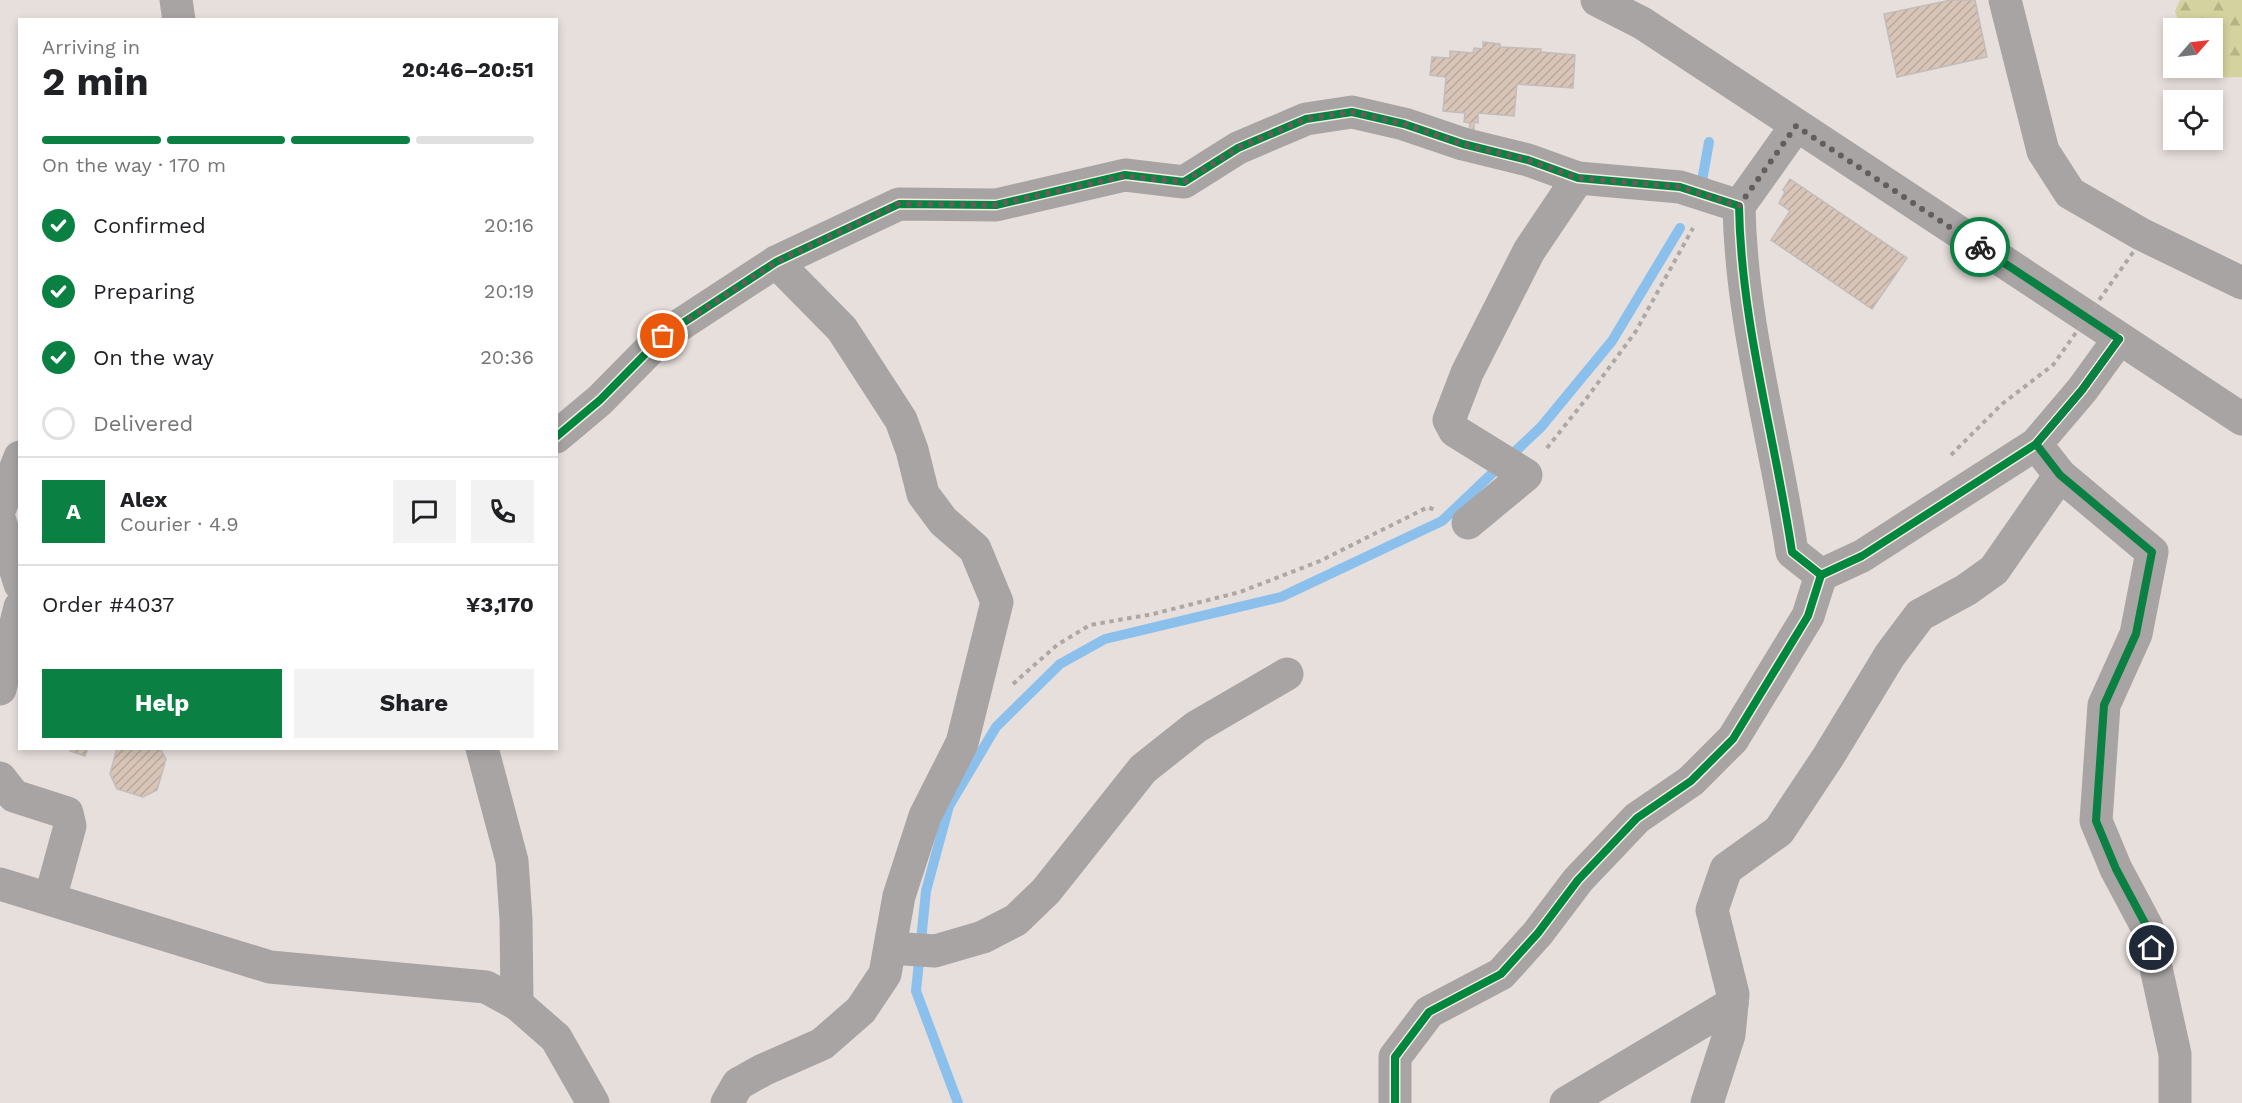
<!DOCTYPE html>
<html lang="en">
<head>
<meta charset="utf-8">
<style>
  :root { --surface:#fff; --page:#f2f2f2; --text:#202124; --muted:#757577; --line:#e0e0e0; --accent:#0b8043 }
  body { margin:0; font-family:"Work Sans",sans-serif; background:var(--page); color:var(--text); height:100vh; display:flex; flex-direction:column; font-size:22px; white-space:nowrap }
  * { box-sizing:border-box; margin:0 }
  p { font-size:20px; color:var(--muted) }
  .icon { flex:none; width:33px; height:33px; fill:none; stroke:currentColor; stroke-width:2; stroke-linecap:round; stroke-linejoin:round }
  .map { position:relative; flex:1; overflow:hidden }
  .drawer { position:absolute; left:18px; top:18px; width:540px; height:732px; display:flex; flex-direction:column; background:var(--surface); border-radius:0px; box-shadow:0 3px 9px #0003 }
  .drawer>* { flex:none }
  .needle { width:39px; rotate:62deg }
  .tools { position:absolute; left:2163px; top:18px; display:grid; gap:12px }
  .tools a { display:grid; place-items:center; width:60px; height:60px; border-radius:0px; background:var(--surface); box-shadow:0 3px 9px #0003; font-size:30px }
  .pin { position:absolute; display:grid; place-items:center; width:51px; height:51px; color:#fff; margin:-26px; border:3px solid #fff; border-radius:50%; box-shadow:0 2px 6px #0007 }
  .courier { position:absolute; display:grid; place-items:center; width:60px; height:60px; margin:-30px; border:4px solid #0b8043; border-radius:50%; background:#fff; color:#222; box-shadow:0 2px 8px #0007 }
  .headline em { font-style:normal; font-weight:700 }
  .headline div { display:flex; flex-direction:column-reverse }
  .headline { display:flex; align-items:center; justify-content:space-between; height:102px; padding:0 24px }
  h1 { font-size:39px; font-weight:700; line-height:45px }
  .bar { display:grid; grid-template-columns:repeat(4,1fr); gap:9px 6px; align-content:center; height:72px; padding:0 24px }
  .bar i { height:8px; border-radius:4px; background:var(--line) }
  .bar .current { background:var(--accent) }
  .bar p { grid-column:span 4 }
  .line { display:flex; align-items:center; gap:15px; padding:0 24px; border-top:2px solid var(--line) }
  .line div { flex:1 }
  .round { display:grid; place-items:center; flex:none; width:63px; height:63px; border-radius:0px; background:var(--page) }
  ol { padding:0 24px; list-style:none }
  li { display:flex; align-items:center; gap:18px; height:66px }
  li p { margin-inline-start:auto }
  li .icon { padding:6px; border-radius:50%; background:var(--accent); color:#fff; stroke-width:4 }
  li:last-child { color:var(--muted) }
  li i { width:33px; height:33px; border:3px solid var(--line); border-radius:50% }
  .action { display:flex; gap:12px; margin-top:auto; padding:12px 24px }
  .action a { flex:1; height:69px; border-radius:0px; background:var(--accent); color:#fff; font-size:24px; font-weight:700; line-height:69px; text-align:center }
  .action a+a { background:var(--page); color:var(--text) }
  .map>svg:first-child { display:block }
  .forest { fill:url(#forest-firs) }
  .lines { fill:none; stroke-linecap:round; stroke-linejoin:round }
  .stream { stroke:#8bc0ed; stroke-width:10 }
  .building { fill:url(#building-hatch); stroke:#c2bcba; stroke-width:1.5 }
  .path { stroke:#aca8a6; stroke-width:4; stroke-dasharray:4.5 4.5; stroke-linecap:butt }
  .minor { stroke:#a7a4a3; stroke-width:33 }
  .path-bridge { stroke:#aca8a6; stroke-width:4; stroke-dasharray:4.5 4.5; stroke-linecap:butt }
  .cycleway-casing { stroke:#f9ebe5; stroke-width:11 }
  .cycleway { stroke:#00873e; stroke-width:8 }
  .done { stroke:#635d5b; stroke-width:6; stroke-dasharray:0 10.8 }
  .route { stroke:#0b8043; stroke-width:8 }
</style>
</head>
<body>
<div class="map">
<svg width="2242" height="1103" viewBox="0 0 2242 1103">
  <defs>
    <pattern id="forest-firs" width="22" height="20" patternUnits="userSpaceOnUse" patternTransform="scale(1.5)"><rect width="22" height="20" fill="#d4d29e"/><path d="M5 1l3.5 6h-7zM16 11l3.5 6h-7z" fill="#b5b487"/></pattern>
    <pattern id="building-hatch" width="6" height="6" patternUnits="userSpaceOnUse" patternTransform="scale(1.5)"><rect width="6" height="6" fill="#d8c5b8"/><path d="M-1 1l2-2M0 6l6-6M5 7l2-2" fill="none" stroke="#b9a89d"/></pattern>
  </defs>
  <rect width="100%" height="100%" fill="#e7dfdc"/>
  <!-- forest -->
  <path class="forest" d="M2180,0H2242V77L2198,78L2195,68H2212V28H2181L2175,11Z"/>
  <g class="lines">
    <!-- stream -->
    <g class="stream">
      <path d="M1702,181L1709,142"/>
      <path d="M958,1103L916,991L926,891L949,806L996,727L1060,664L1105,639L1281,597L1442,521L1541,427L1612,341L1680,228"/>
    </g>
  </g>
  <!-- building -->
  <g class="building">
    <path d="M1951,0H1975L1987,57L1897,77L1884,14Z"/>
    <path d="M1483,42L1500,44V47L1541,49V52L1575,55L1573,88L1517,84L1514,116L1478,113V123L1474,122V130H1469L1470,123L1464,122L1465,113L1443,111L1446,77L1430,75L1432,57L1450,58V51L1473,53L1474,48L1483,49Z"/>
    <path d="M1790,179L1907,258L1872,309L1771,240L1790,211L1779,203L1785,192L1783,190Z"/>
    <path d="M71,748H88L85,756L70,751Z"/>
    <path d="M117,748H160L166,759L157,790L143,797L117,789L110,774Z"/>
  </g>
  <g class="lines">
    <!-- path -->
    <g class="path">
      <path d="M1547,448L1586,399L1636,331L1693,228"/>
      <path d="M1951,455L2002,404"/>
      <path d="M1013,684L1057,645L1090,625L1153,614L1240,592L1320,561L1428,507L1437,511"/>
    </g>
    <!-- minor -->
    <g class="minor">
      <path d="M176,0L179,20"/>
      <path d="M1597,0L1642,23L2242,419"/>
      <path d="M2005,0L2043,151L2070,193L2141,234L2242,283"/>
      <path d="M1739,206L1796,126"/>
      <path d="M556,437L600,400L663,336L776,262L899,204L996,205L1125,175L1184,182L1238,148L1306,119L1352,112L1404,124L1463,144L1528,160L1578,178L1680,187L1739,206C1741,323 1775,437 1792,552L1821,575"/>
      <path d="M2046,457L2060,475L2152,552L2136,634L2104,705L2096,821L2116,869L2147,927L2175,1054V1103"/>
      <path d="M0,508L20,457"/>
      <path d="M0,521L20,584"/>
      <path d="M1468,523L1526,475L1455,431L1449,420L1467,373L1529,251L1578,178"/>
      <path d="M0,689L20,607"/>
      <path d="M482,748L512,861L516,919L517,1004"/>
      <path d="M0,778L14,796L67,813L70,826L50,899"/>
      <path d="M0,884L270,967L486,987L517,1004L556,1038L593,1103"/>
      <path d="M890,948L935,951L983,937L1016,920L1046,891L1143,769L1196,727L1287,674"/>
      <path d="M727,1103L738,1084L763,1070L822,1044L861,1010L885,974L899,896L925,816L962,743L997,602L975,549L943,521L923,494L912,450L901,420L842,329L776,262"/>
      <path d="M1395,1103V1057L1429,1012L1501,974L1538,933L1578,880L1637,818L1691,781L1733,739L1808,616L1821,575L1862,556L2036,444L2082,390L2119,339"/>
      <path d="M1566,1103L1732,1004"/>
      <path d="M1707,1103L1729,1035L1733,994L1712,910L1726,869L1779,831L1828,757L1890,655L1920,615L1966,590L1994,570L2060,475"/>
    </g>
    <!-- path-bridge -->
    <path class="path-bridge" d="M2002,404L2053,365L2134,251"/>
    <!-- cycleway casing -->
    <g class="cycleway-casing">
      <g id="cycleway">
        <path d="M556,437L600,400L663,336L776,262L899,204L996,205L1125,175L1184,182L1238,148L1306,119L1352,112L1404,124L1463,144L1528,160L1578,178L1680,187L1739,206C1741,323 1775,437 1792,552L1821,575"/>
        <path d="M1395,1103V1057L1429,1012L1501,974L1538,933L1578,880L1637,818L1691,781L1733,739L1808,616L1821,575L1862,556L2036,444L2082,390L2119,339"/>
      </g>
    </g>
    <!-- cycleway -->
    <use href="#cycleway" class="cycleway"/>
  </g>
  <g class="lines">
    <!-- done -->
    <path class="done" d="M663,336L776,262L898,204L996,205L1125,176L1184,182L1238,148L1289,126L1306,119L1352,112L1404,124L1463,144L1528,160L1578,178L1680,187L1739,206L1796,126L1980,247"/>
    <!-- route -->
    <path class="route" d="M1980,247L2119,339L2082,390L2036,444L2060,475L2152,552L2136,634L2104,705L2096,821L2116,869L2147,927L2152,948"/>
  </g>
</svg>
<div class="tools">
<a><svg class="needle" viewBox="-14 -14 28 28"><path d="M0-13l5 13h-10z" fill="#e53935"/><path d="M0 13l5-13h-10z" fill="#757577"/></svg></a>
<a><svg class="icon" aria-label="locate" viewBox="0 0 24 24"><circle cx="12" cy="12" r="6"/><path d="M12 2v4M12 18v4M2 12h4M18 12h4"/></svg></a>
</div>
<div class="pin" style="left:663px;top:336px;background:#ea580c"><svg class="icon" aria-label="bag" viewBox="0 0 24 24"><path d="M5 8h14l-1 12H6zM9 8a3 3 0 0 1 6 0"/></svg></div>
<div class="pin" style="left:2152px;top:948px;background:#1f2937"><svg class="icon" aria-label="home" viewBox="0 0 24 24"><path d="M3 11l9-7 9 7M6 9v11h12V9"/></svg></div>
<div class="courier" style="left:1980px;top:247px"><svg class="icon" aria-label="bike" viewBox="0 0 24 24"><circle cx="6" cy="16" r="4"/><circle cx="18" cy="16" r="4"/><path d="M6 16l4-8h5l3 8M10 8l3 8H6M13 5h3"/></svg></div>
<section class="drawer">
<div class="headline"><div><h1>2 min</h1><p>Arriving in</p></div><em>20:46–20:51</em></div>
<div class="bar"><i class="current"></i><i class="current"></i><i class="current"></i><i></i><p>On the way · 170 m</p></div>
<ol>
<li><svg class="icon" aria-label="check" viewBox="0 0 24 24"><path d="M5 12l5 5 9-10"/></svg>Confirmed<p>20:16</p></li>
<li><svg class="icon" aria-label="check" viewBox="0 0 24 24"><path d="M5 12l5 5 9-10"/></svg>Preparing<p>20:19</p></li>
<li><svg class="icon" aria-label="check" viewBox="0 0 24 24"><path d="M5 12l5 5 9-10"/></svg>On the way<p>20:36</p></li>
<li><i></i>Delivered</li>
</ol>
<div class="line" style="height:108px"><b class="round" style="background:var(--accent);color:#fff">A</b><div><b>Alex</b><p>Courier · 4.9</p></div><a class="round"><svg class="icon" aria-label="chat" viewBox="0 0 24 24"><path d="M4 5h16v11H9l-5 4z"/></svg></a><a class="round"><svg class="icon" aria-label="phone" viewBox="0 0 24 24"><path d="M5 4h4l2 5-3 2q2 4 5 5l2-3 5 2v4C11 20 4 13 5 4z"/></svg></a></div>
<div class="line" style="height:78px"><div>Order #4037</div><b>¥3,170</b></div>
<div class="action"><a>Help</a><a>Share</a></div>
</section>
</div>
</body>
</html>
